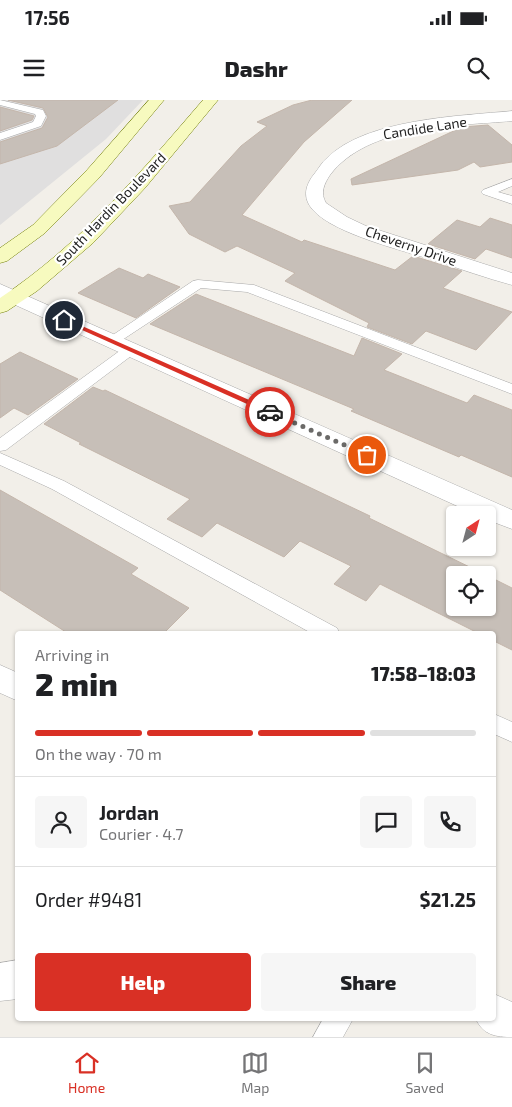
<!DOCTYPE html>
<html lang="en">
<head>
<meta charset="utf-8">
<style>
  :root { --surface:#fff; --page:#f6f6f6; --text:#202124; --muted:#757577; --line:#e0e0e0; --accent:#d93025 }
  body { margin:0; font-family:"Exo 2",sans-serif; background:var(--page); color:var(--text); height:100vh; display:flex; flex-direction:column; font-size:19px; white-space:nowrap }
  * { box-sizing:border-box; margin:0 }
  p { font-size:16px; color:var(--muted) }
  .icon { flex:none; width:28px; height:28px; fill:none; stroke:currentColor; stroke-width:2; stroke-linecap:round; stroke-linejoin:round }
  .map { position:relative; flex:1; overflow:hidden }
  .panel { position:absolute; left:15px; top:531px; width:481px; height:390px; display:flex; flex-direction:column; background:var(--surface); border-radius:5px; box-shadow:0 1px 4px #0004 }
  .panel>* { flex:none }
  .needle { width:32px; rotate:36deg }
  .buttons { position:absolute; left:446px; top:406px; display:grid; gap:10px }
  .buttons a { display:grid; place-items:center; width:50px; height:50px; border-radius:5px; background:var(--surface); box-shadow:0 1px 4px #0004; font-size:25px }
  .pin { position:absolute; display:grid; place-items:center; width:42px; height:42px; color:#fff; margin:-21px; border:2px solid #fff; border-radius:50%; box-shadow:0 1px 5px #0007 }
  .courier { position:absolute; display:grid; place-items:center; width:50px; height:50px; margin:-25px; border:4px solid #d93025; border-radius:50%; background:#fff; color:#222; box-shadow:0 1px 6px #0007 }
  .summary em { font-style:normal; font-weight:800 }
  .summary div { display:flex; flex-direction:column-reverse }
  .summary { display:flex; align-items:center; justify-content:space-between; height:85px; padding:0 20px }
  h1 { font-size:32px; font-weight:800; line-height:38px }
  .bar { display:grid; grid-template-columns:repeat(4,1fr); gap:8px 5px; align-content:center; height:60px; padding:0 20px }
  .bar i { height:6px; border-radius:4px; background:var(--line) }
  .bar .on { background:var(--accent) }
  .bar p { grid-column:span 4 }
  .line { display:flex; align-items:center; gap:12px; padding:0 20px; border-top:1px solid var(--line) }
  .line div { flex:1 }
  .round { display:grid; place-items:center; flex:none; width:52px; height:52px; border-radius:5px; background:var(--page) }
  .primary-button { display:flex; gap:10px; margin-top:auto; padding:10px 20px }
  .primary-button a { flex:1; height:58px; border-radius:5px; background:var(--accent); color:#fff; font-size:20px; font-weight:800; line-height:58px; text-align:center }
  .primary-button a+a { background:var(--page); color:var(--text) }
  .status { display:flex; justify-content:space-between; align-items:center; height:35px; padding:0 25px; background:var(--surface); direction:ltr }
  .status svg { height:14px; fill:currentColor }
  header { display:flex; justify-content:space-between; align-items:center; height:65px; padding:0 20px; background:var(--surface); font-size:22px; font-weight:800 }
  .menu { display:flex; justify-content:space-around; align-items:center; height:70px; border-top:1px solid var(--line); background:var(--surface); font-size:14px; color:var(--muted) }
  .menu a { display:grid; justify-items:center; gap:2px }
  .menu .on { color:var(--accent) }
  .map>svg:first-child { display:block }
  .residential { fill:#e0dfdf }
  .building { fill:#c7bfb8; stroke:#c4b6ab }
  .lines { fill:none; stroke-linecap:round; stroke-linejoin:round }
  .service-casing { stroke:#a9a9a9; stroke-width:1 }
  .minor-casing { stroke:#a9a9a9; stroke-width:1 }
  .secondary-casing { stroke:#707d05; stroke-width:1 }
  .service { fill:#fff; fill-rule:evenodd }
  .minor { fill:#fff; fill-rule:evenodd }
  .secondary { fill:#f7fabf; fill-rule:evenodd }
  .route { fill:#d93025 }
  .done { stroke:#6b6a68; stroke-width:5; stroke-dasharray:0 9 }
  .labels { text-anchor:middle; stroke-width:4.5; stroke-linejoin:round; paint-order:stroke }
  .far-street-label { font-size:14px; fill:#222; stroke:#fff }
</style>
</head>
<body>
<div class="status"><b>17:56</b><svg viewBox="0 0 49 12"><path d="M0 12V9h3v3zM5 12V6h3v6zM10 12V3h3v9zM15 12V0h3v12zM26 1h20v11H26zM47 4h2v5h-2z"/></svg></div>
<header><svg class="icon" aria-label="menu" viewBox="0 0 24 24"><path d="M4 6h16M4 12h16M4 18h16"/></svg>Dashr<svg class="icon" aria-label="search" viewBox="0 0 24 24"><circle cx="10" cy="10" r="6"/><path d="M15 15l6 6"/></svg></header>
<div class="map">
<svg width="512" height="937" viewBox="0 0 512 937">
  <rect width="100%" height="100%" fill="#f2efe9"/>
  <!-- residential -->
  <path class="residential" d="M0,0H143L106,39L0,125Z"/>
  <!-- building -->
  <g class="building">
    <path d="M8,0H118L57,46L0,64V42L42,28L48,17L43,8Z"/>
    <path d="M312,0H352L304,42L242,115L302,142L304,140L395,170L413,156L462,171L443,188L512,212L476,250L426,231L412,244L367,227L369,223L285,181L295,173L237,146L225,152L189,134L169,106L190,102L241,46L267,26L257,22L293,5Z"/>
    <path d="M0,7L34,16L32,20L0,31Z"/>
    <path d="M488,25L512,45V62L480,67L474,62L458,70L352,85L351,79L462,27Z"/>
    <path d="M490,118L512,125V158L486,149L475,159L428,144L457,120L480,127Z"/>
    <path d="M119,168L143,178L148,174L180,187L136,218L78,193Z"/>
    <path d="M196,194L354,256L362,238L402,254L384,270L467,303L474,295L512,310V377L461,355L459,357L351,311L354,309L150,224Z"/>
    <path d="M20,252L78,279L28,315L14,308L0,318V264Z"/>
    <path d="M93,287L103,291L105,290L370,416L369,418L486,475H455V508H488V476L512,488V550L494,541V534H480L380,484L366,501L334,484L351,466L300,441L284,457L217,423L202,437L167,419L190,399L79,344L81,343L44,324Z"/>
    <path d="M0,390L138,468L131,474L189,508L163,534H69L0,490Z"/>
  </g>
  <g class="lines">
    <!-- service casing -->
    <g class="service-casing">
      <g id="service">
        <path d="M0,0L43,10L46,16L41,26L0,40V33L33,22L36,16L35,14L0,5Z"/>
        <path d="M512,79V86L498,92L512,96V104L483,94L481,92L483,90Z"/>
        <path d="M198,180L254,185L512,284V294L247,192L201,188L116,244H106L104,241L193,181Z"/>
        <path d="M130,246L135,247L137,250L135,253L6,350L0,351V338L125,247Z"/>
        <path d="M0,353L64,381L337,528L340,534H313L52,389L0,365Z"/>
        <path d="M494,614L512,622V642L494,634Z"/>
        <path d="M323,919H353L343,937H313Z"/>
      </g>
    </g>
    <!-- minor casing -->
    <g class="minor-casing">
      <g id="minor">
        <path d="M512,11V21C455,26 368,25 330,75C324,84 320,93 326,103L347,117L366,126L512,173V185C486,178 461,169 436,161C405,151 334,134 313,110C302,98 305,85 315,73C319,68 322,62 327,58C366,19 459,16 512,11Z"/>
        <path d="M0,184L512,410V429L488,420V415H477L0,198Z"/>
        <path d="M0,565L18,573V601L0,593Z"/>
        <path d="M18,860V899L0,901V863Z"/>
        <path d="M494,894L512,902V937C496,937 483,935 476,919H494Z"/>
      </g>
    </g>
    <!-- secondary casing -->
    <g class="secondary-casing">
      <g id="secondary">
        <path d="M149,0H164L99,78L45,133L7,161L0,163V148L33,125L87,70Z"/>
        <path d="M203,0H218L145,88L93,143L37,191L7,211L0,213V198C80,145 141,72 203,0Z"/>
      </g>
    </g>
    <!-- service -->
    <use href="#service" class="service"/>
    <!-- minor -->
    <use href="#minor" class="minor"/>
    <!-- secondary -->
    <use href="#secondary" class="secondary"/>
  </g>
  <!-- route -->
  <path class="route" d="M64,218L272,310L273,312L267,313L62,221Z"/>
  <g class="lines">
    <!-- done -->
    <path class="done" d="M270,312L367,355"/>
  </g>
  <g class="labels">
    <!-- far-street labels -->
    <g class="far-street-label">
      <text transform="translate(425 28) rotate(-9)" y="5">Candide Lane</text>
      <text transform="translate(111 109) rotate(-46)" y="5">South Hardin Boulevard</text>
      <text transform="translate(411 146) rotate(19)" y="5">Cheverny Drive</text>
    </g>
  </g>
</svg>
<div class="buttons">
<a><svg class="needle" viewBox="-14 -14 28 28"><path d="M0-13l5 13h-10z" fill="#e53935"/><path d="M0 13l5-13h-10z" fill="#757577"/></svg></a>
<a><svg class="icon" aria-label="locate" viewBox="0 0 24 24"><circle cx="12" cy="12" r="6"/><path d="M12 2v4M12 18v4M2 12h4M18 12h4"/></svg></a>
</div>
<div class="pin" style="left:367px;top:355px;background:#ea580c"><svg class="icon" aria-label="bag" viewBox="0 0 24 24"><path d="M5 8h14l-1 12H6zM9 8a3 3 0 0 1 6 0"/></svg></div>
<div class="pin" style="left:64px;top:220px;background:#1f2937"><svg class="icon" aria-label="home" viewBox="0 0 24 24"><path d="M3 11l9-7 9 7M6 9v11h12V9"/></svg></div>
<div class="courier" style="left:270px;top:312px"><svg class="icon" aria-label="car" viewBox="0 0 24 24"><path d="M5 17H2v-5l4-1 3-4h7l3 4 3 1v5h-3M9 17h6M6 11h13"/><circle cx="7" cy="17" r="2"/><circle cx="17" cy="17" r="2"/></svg></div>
<section class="panel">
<div class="summary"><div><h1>2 min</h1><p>Arriving in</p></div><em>17:58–18:03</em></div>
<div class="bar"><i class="on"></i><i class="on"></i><i class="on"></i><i></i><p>On the way · 70 m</p></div>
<div class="line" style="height:90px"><a class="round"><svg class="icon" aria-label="person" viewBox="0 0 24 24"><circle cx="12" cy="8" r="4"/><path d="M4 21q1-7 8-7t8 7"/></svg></a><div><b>Jordan</b><p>Courier · 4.7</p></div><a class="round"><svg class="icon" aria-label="chat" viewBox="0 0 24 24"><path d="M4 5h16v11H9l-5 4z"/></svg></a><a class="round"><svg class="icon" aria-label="phone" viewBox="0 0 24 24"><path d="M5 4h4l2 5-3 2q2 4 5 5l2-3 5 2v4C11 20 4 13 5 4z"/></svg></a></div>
<div class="line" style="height:65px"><div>Order #9481</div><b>$21.25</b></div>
<div class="primary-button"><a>Help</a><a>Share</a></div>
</section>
</div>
<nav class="menu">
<a class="on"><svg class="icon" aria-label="home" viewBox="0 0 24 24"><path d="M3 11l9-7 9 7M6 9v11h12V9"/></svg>Home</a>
<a><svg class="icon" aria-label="map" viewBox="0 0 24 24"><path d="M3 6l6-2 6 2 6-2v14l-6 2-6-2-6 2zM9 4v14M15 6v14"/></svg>Map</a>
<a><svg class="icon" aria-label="saved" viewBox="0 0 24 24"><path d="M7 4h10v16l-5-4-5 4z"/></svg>Saved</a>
</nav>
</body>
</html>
